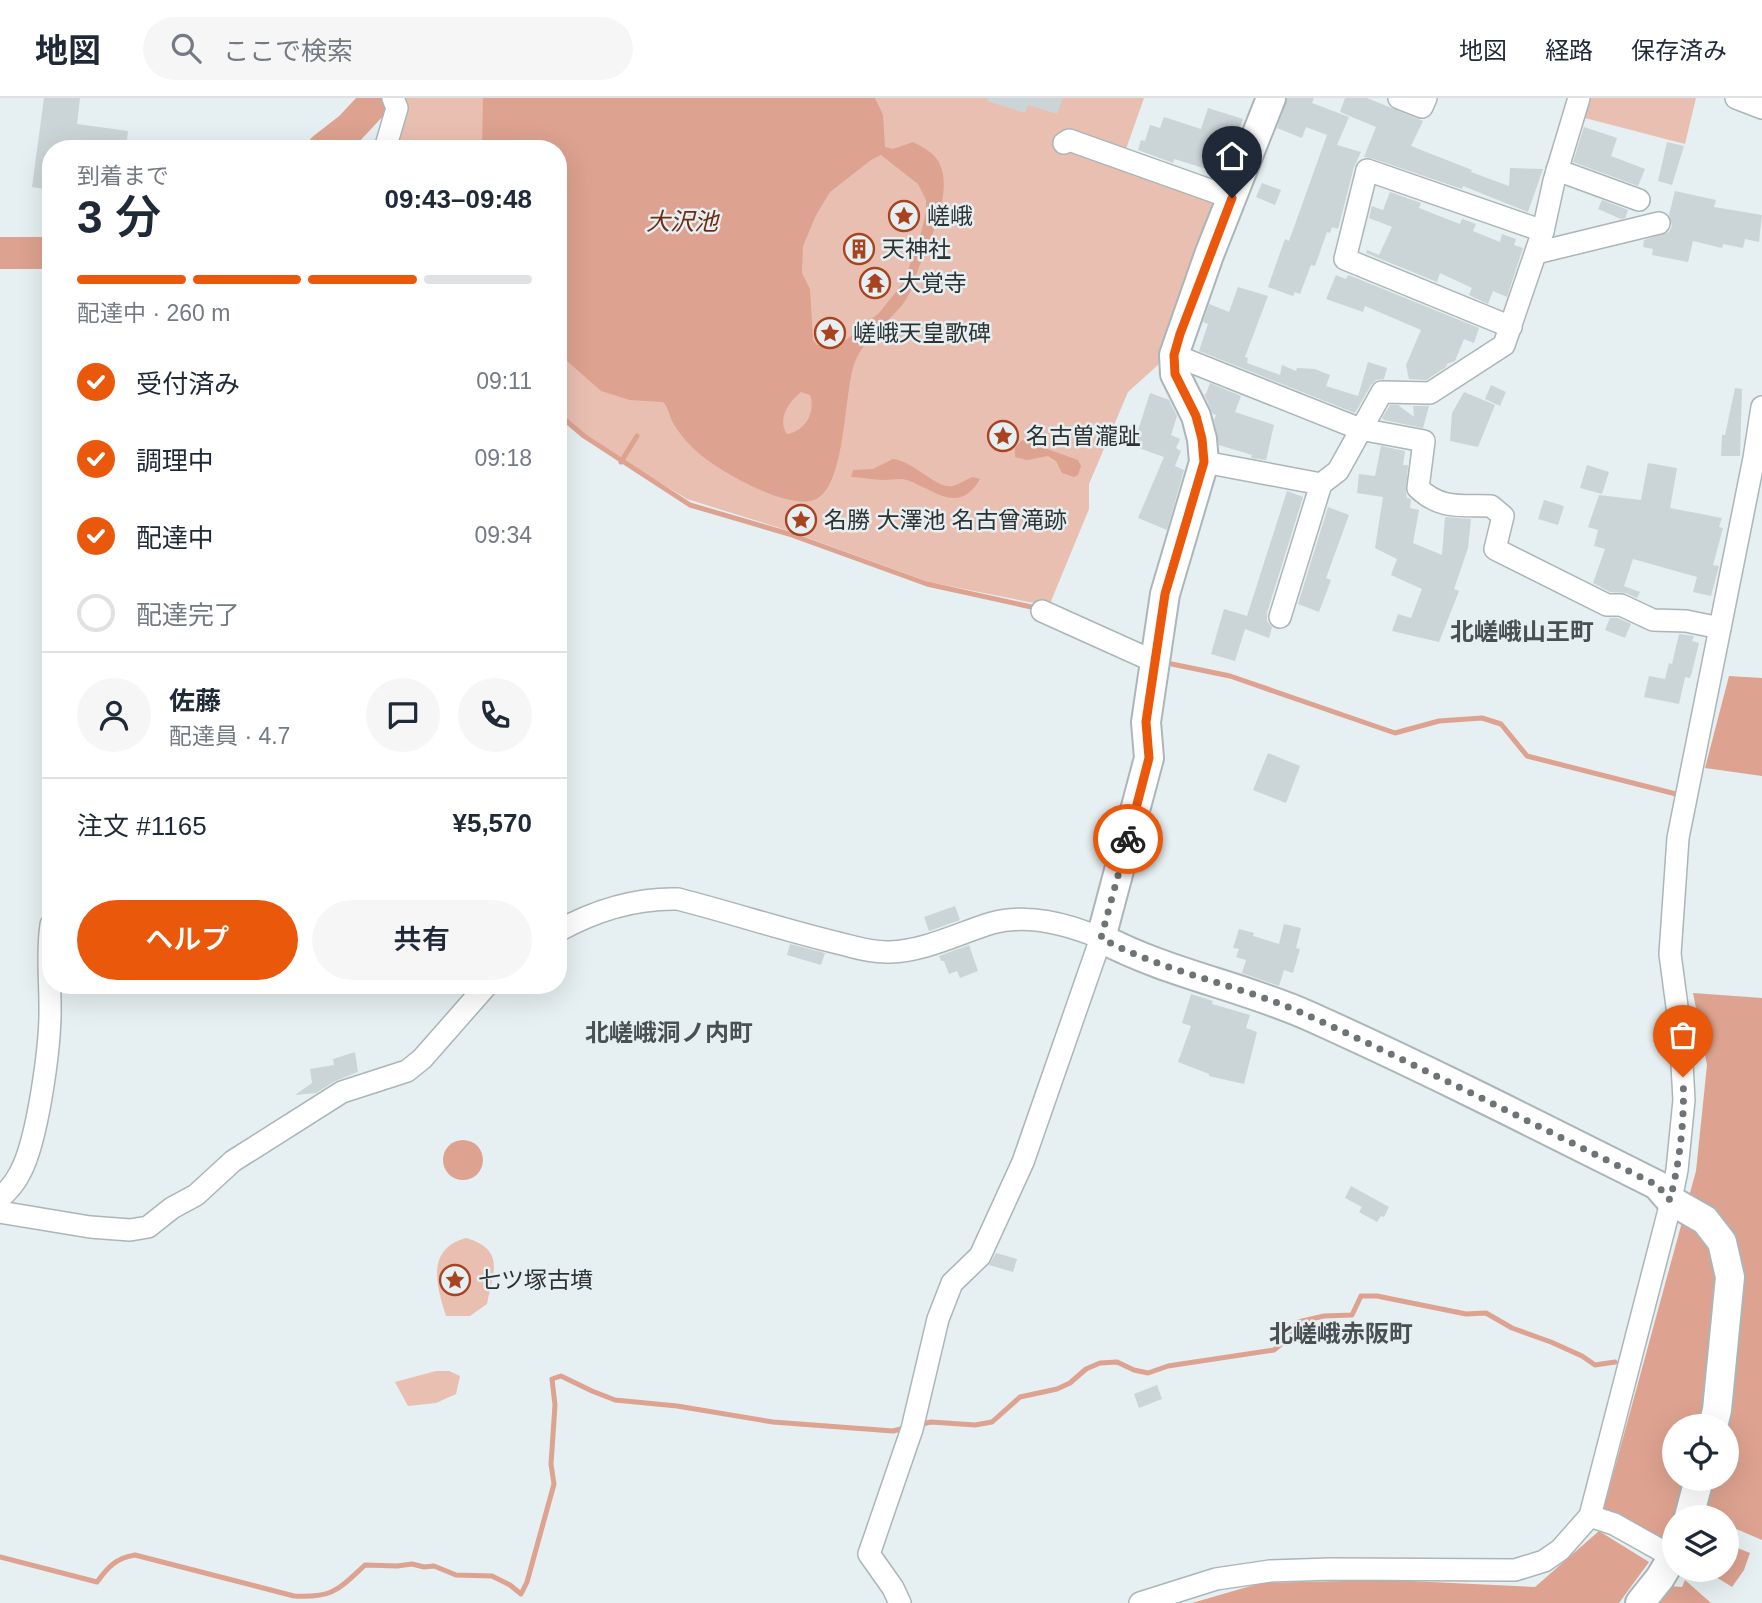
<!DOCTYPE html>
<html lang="ja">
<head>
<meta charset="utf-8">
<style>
  :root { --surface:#fff; --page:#f6f6f7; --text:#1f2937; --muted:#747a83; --line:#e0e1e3; --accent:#ea580c }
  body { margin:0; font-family:Helvetica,"Noto Sans JP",sans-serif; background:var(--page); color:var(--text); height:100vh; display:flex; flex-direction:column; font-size:26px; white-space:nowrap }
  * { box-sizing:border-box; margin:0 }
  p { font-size:23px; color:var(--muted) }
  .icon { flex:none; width:38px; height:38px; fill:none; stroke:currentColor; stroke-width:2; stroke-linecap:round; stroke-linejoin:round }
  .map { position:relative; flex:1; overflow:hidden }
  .drawer { position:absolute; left:42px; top:42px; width:525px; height:854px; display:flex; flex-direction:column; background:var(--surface); border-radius:28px; box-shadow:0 7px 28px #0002 }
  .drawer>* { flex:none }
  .controls { position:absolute; left:1662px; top:1316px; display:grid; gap:14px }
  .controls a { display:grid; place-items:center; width:77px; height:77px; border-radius:50%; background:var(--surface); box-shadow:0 7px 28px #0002; font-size:35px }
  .pin { position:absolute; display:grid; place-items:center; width:60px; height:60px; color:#fff; margin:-72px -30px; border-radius:50% 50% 50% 0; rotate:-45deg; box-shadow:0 0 7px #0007 }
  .pin .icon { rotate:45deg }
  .courier { position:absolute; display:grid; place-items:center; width:70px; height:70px; margin:-35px; border:5px solid #ea580c; border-radius:50%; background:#fff; color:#222; box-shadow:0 2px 9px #0007 }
  .summary em { font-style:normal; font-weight:600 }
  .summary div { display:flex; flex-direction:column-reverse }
  .summary { display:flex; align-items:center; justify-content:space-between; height:119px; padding:0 35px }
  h1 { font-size:46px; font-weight:600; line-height:52px }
  .bar { display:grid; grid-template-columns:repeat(4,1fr); gap:10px 7px; align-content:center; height:84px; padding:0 35px }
  .bar i { height:9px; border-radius:5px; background:var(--line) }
  .bar .active { background:var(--accent) }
  .bar p { grid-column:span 4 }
  .line { display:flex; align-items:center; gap:18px; padding:0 35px; border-top:2px solid var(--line) }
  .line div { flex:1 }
  .round { display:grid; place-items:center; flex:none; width:74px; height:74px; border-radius:37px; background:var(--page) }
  ol { padding:0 35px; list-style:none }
  li { display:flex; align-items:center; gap:21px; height:77px }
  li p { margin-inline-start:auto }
  li .icon { padding:7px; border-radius:50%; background:var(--accent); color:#fff; stroke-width:4 }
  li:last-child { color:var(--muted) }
  li i { width:38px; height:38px; border:4px solid var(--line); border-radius:50% }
  .cta { display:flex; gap:14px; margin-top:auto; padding:14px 35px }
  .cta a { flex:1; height:80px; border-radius:42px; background:var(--accent); color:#fff; font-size:28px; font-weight:600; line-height:80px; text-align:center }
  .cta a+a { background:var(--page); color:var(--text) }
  header { display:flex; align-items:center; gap:42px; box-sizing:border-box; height:98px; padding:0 35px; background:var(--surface); border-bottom:2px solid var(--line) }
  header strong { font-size:33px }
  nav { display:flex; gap:38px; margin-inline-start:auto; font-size:24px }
  .search { width:490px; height:63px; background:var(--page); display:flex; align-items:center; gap:18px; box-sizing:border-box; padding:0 24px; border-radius:38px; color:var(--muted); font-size:26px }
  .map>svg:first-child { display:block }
  .green { fill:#e9bfb1 }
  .forest { fill:#dea390; fill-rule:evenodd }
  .water { fill:#dda290; fill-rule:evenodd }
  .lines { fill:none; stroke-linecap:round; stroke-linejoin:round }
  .stream { stroke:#dda290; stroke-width:5 }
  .river { stroke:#dda290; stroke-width:32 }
  .building { fill:#cbd4d6 }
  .minor-casing { stroke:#acb5b7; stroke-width:24 }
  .major-casing { stroke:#acb5b7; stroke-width:32 }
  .minor { stroke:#fff; stroke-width:21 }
  .major { stroke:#fff; stroke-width:28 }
  .done { stroke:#6e7475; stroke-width:7; stroke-dasharray:0 12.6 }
  .route { stroke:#ea580c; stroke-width:9 }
  .labels { text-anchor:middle; stroke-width:5; stroke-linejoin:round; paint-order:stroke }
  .poi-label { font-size:23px; fill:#2e3232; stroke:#e6eff1; text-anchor:start }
  .water-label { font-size:24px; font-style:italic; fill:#702a12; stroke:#e6eff1 }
  .neighbourhood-label { font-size:24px; font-weight:bold; fill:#485051; stroke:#e6eff1 }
</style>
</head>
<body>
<header>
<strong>地図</strong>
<div class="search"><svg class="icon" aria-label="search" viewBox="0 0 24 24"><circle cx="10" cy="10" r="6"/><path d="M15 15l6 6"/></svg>ここで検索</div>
<nav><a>地図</a><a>経路</a><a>保存済み</a></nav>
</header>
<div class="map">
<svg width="1762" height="1505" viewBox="0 0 1762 1505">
  <rect width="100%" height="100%" fill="#e6eff1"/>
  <!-- green -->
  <g class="green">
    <path d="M401,0H1144L1119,71L1215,101L1158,267L1128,294L1089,386V411L1049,508L929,484L786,432L687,401L596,346L558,313V51H393Z"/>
    <path d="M1586,0H1696L1685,46L1581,19Z"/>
    <path d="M466,1140C506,1152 493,1174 487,1206L470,1218H446C436,1187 426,1151 466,1140Z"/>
    <path d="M436,1273H449L460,1278L456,1296L436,1305L408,1308L395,1284Z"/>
  </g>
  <!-- forest -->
  <g class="forest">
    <path d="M1729,578L1762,580V678L1705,670Z"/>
    <path d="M1693,895L1762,900V1442L1727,1427V1419H1709L1703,1417L1698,1419H1675V1434L1659,1443L1603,1413L1696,1073L1707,967ZM1675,1328H1727V1381H1675Z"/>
    <circle cx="463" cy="1062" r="20"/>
    <path d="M1599,1433L1649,1464L1619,1505H1192L1261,1485L1388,1482L1535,1489Z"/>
  </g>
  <!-- water -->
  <g class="water">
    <path d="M483,0H875L883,17L885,49L893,51L913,44C921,48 934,55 938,63C955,91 930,142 919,169C915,180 912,193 905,203C890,224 864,240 855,264C843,294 847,390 814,402C785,412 710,369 691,348C684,341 677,332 672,323C669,316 668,309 663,304L630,302L601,293L558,255V51H482ZM881,57L918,86L926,102V114L919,143L903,185L879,215L846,242L831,241L822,247H817L813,242L810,191L802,175L803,148L816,117L830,94L871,62ZM801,294L810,297C816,315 805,333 787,336C777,322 788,304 801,294Z"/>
    <path d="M1022,342L1078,362L1081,368L1078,377L1074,379L1062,375L1056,363L1048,358L1027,362L1015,359V350Z"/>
    <path d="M893,361C916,364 935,391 953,388C960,386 966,381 973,379L980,381C959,418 933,391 907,382C899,380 892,382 884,382C873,382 862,379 851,379L853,372L873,371Z"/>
    <path d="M1727,1446L1750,1455L1744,1472L1732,1489L1705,1472H1727Z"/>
    <path d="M1685,1482L1711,1505H1655L1671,1488L1682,1489Z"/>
  </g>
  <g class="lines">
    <!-- stream -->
    <g class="stream">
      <path d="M558,316L584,338L690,407L789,436L927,486L1036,510"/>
      <path d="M621,364L637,338"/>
      <path d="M1162,564L1230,578L1395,635L1439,623L1482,620L1501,626L1527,658L1680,697"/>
      <path d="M918,1327L931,1324L975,1327L992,1324L1020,1299L1057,1291L1070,1285L1086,1271L1100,1265L1117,1264L1134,1272L1148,1275L1168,1268L1274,1252L1286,1242L1298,1224L1324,1218L1352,1217L1361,1198H1377L1466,1216L1486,1215L1512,1230L1551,1244L1582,1258L1595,1267L1615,1264"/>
      <path d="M0,1459L97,1484C108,1469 116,1460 135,1457L294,1498C333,1500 338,1492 365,1467L397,1468L412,1466L424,1469L434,1468L456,1477L492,1478L510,1487L521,1496L527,1484L554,1386L551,1366L555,1307L552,1281L561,1278L592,1293L615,1302L677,1308L773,1324L893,1333L905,1330"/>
    </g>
    <!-- river -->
    <g class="river">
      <path d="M323,51L350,30L378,0"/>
      <path d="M0,155H51"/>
    </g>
  </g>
  <!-- building -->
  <g class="building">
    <path d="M44,0H80L77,26L128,33L126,51H51V92L32,89Z"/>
    <path d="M988,0H1063L1057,16L1028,7L1025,15L987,3Z"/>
    <path d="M1287,0H1314L1312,5L1349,19L1337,47L1361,54L1354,69L1338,131L1332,129L1330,135L1327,134L1315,168L1311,167L1300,196L1295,194L1293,198L1268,189L1285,141L1289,143L1327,37L1306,29L1302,40L1277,30Z"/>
    <path d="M1345,0H1367L1423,23L1411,48L1472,72L1471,74L1509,88L1510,70L1543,71L1528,114L1463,88L1462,91L1371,60L1364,59L1376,29L1340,14Z"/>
    <path d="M1208,10L1243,21L1223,76L1174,61L1173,65L1138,52L1141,42L1145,43L1150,27L1160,30L1164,19L1201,31Z"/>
    <path d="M1584,29L1617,40L1611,58L1645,71L1638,88L1573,64Z"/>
    <path d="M1667,44L1684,48L1672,87L1658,83Z"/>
    <path d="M1262,85L1281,92L1275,107L1256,99Z"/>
    <path d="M1675,93L1716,102L1714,109L1762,117L1759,144L1745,141L1743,150L1723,146L1722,150L1693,143L1688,164L1652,157L1653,151L1643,149L1644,142L1669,134L1672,128L1669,117Z"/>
    <path d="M1390,94L1421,105L1419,110L1460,126L1462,121L1476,126L1473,133L1500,144L1502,136L1516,141L1514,147L1523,150L1507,199L1493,193L1488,206L1469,197L1472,190L1440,175L1437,184L1366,155L1367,152L1379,157L1392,129L1369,120L1372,108L1383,112Z"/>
    <path d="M1602,102L1628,112L1625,120L1621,121L1598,111Z"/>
    <path d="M1336,177L1346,181L1348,177L1356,180L1479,230L1474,245L1464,241L1455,263L1447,266L1446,269L1426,282L1409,281L1406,267L1421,232L1365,208L1363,214L1326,201Z"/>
    <path d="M1238,189L1268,198L1245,259L1248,260L1247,265L1280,277L1282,267L1296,273L1297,270L1315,271L1330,277L1326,288L1358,298L1368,264L1387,270L1384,281L1376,282L1371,287L1355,315L1199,253L1208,226L1203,224L1209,206L1229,214Z"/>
    <path d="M1210,285L1241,298L1235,314L1274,327L1266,362L1251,360L1252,357L1219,347L1214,322L1216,317L1213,316L1204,296H1206Z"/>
    <path d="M1491,287L1506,294L1500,308L1485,301Z"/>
    <path d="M1735,290L1742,291L1740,358H1721L1722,337H1725Z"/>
    <path d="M1464,294L1495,307L1478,349L1450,343L1452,315Z"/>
    <path d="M1150,295L1169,302L1177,318L1171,337L1180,341L1176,350L1181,353L1175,368L1184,372L1167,432L1138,420L1164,359L1133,348Z"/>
    <path d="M1390,307H1398L1414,319L1413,308H1429L1423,330L1384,322L1382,320Z"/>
    <path d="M1381,348L1405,353L1403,367H1408L1406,394L1407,400L1411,401L1410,410L1419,412L1413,445L1442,457L1445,419L1471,421L1468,450L1454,491L1459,493L1439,544L1392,533L1398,516L1411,520L1422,491L1391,477L1397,461L1375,450L1383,399L1357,395L1359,376L1375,378Z"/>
    <path d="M1648,365L1677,370L1670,410L1722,420L1719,429L1723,430L1713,467L1719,468L1711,498L1693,494L1697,479L1633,461L1624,488L1640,494L1637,500L1626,495L1610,494L1593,485L1605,451L1594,448L1598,432L1588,429L1599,397L1641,402Z"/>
    <path d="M1587,367L1609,374L1602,396L1580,390Z"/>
    <path d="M1287,393L1303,399L1267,515V523L1272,529L1269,540L1245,531L1235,563L1211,556L1224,511L1247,518Z"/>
    <path d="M1544,402L1564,408L1558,427L1538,421Z"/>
    <path d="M1328,409L1349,417L1326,480L1331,482L1319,514L1298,506Z"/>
    <path d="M1610,520H1618L1631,526L1625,540L1605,532Z"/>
    <path d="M1679,536L1694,538L1692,543L1699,545L1692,574L1690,580L1685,579L1679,606L1644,599L1649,578L1665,581L1669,565L1672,566Z"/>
    <path d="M1268,655L1300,668L1286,705L1253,692Z"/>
    <path d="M955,808L960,822L929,833L924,819Z"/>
    <path d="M1284,826L1301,830L1296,850L1300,851L1293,875L1284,872L1279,888L1242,875L1246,862L1236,859L1239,851L1233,850L1239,831L1254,835L1253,838L1279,846Z"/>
    <path d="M790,846L825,855L821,867L787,857Z"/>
    <path d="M969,847L978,873L960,880L957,873L949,876L944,863H941L939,858Z"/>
    <path d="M1191,896L1213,903L1212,906L1250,917L1246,930L1257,934L1244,986L1209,978V976L1178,964L1191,928L1182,925Z"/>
    <path d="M355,954L358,974L335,983L316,995L295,997L312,985L310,971L334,967L333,961Z"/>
    <path d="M1351,1088L1389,1109L1384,1119L1381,1118L1377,1124L1359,1114L1362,1109L1345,1100Z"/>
    <path d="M996,1155L1017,1161L1013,1174L989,1167Z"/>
    <path d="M1157,1287L1162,1301L1139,1310L1134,1296Z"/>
  </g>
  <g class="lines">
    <!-- minor casing -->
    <g class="minor-casing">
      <g id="minor">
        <path d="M1399,0L1422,9L1426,0"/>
        <path d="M1736,0L1762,10"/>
        <path d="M1064,45L1069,42L1232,100"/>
        <path d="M385,51L397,10L393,0"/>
        <path d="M1557,72L1639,102"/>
        <path d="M1536,155L1659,125"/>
        <path d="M1511,229L1345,161L1367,72L1543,133"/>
        <path d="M1174,257L1360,331L1424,343L1418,390C1441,412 1461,407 1491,408L1503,418L1495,451L1607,507H1621L1653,522L1686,523L1720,530"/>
        <path d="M1204,364L1321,386L1338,373L1382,294L1430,295L1504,247L1543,133L1554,83L1579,0"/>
        <path d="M1042,513L1153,563"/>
        <path d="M1280,519L1321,386"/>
        <path d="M558,833C596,812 635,800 678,801C732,815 784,832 838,845C855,849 872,855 890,854C925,853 959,835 992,825C1028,815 1067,826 1101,840L1023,1064L980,1158L952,1185L938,1221L912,1331L869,1456L893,1490L900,1505"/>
        <path d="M0,1100C8,1093 15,1085 20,1075C38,1042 51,945 50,907C50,879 47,854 51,827"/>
        <path d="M0,1114L90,1129L130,1132L148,1129L172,1110L196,1097L233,1063L342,994L407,973L422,961L487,887"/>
        <path d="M1590,1418L1614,1426L1673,1459"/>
        <path d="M1140,1505L1216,1481L1270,1473L1331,1471L1515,1472L1544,1463L1560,1452L1590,1418L1668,1116L1677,1072L1684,1002L1680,931L1670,856L1678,740L1754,360L1762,309"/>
      </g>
    </g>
    <!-- major casing -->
    <g class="major-casing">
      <g id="major">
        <path d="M1271,0L1209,157L1174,257L1175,276L1196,318L1202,341L1204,364L1165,496L1146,624L1149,660L1101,840C1166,875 1242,888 1309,918C1427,971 1541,1029 1657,1087L1670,1102L1705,1122L1722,1144L1730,1179L1717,1312L1713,1328"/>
        <path d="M1689,1419L1699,1381"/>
        <path d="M1640,1505L1660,1480L1675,1455"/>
      </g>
    </g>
    <!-- minor -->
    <use href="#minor" class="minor"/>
    <!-- major -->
    <use href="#major" class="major"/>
  </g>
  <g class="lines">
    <!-- done -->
    <path class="done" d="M1128,741L1101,840C1165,875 1242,887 1309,918C1426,971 1541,1030 1657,1087L1670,1102C1680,1062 1685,1020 1683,979"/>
    <!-- route -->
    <path class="route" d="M1128,741L1149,660L1146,624L1165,496L1204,364L1202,341L1196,318L1175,276L1174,257L1180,236L1232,100"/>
  </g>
  <!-- icons -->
  <defs>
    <g id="sight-ring" transform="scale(1.575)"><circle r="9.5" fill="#e6eff1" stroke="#a9421f" stroke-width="1.5"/><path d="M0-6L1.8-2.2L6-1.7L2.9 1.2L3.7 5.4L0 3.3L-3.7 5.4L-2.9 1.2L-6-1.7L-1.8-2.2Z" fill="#a9421f"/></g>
    <g id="building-ring" transform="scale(1.575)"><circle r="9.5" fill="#e6eff1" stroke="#a9421f" stroke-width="1.5"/><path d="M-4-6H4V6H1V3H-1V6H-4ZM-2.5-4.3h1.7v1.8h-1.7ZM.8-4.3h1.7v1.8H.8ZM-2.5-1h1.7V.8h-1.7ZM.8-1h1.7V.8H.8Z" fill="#a9421f"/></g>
    <g id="temple-ring" transform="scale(1.575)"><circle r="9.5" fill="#e6eff1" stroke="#a9421f" stroke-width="1.5"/><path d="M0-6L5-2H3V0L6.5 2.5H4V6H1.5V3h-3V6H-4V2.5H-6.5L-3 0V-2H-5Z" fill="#a9421f"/></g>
  </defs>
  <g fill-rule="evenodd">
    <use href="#sight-ring" x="904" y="118"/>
    <use href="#building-ring" x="859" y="151"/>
    <use href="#temple-ring" x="875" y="185"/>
    <use href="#sight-ring" x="830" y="235"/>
    <use href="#sight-ring" x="1003" y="338"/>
    <use href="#sight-ring" x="801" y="422"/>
    <use href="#sight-ring" x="455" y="1182"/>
  </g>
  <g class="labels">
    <!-- poi labels -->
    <g class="poi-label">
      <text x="927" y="126">嵯峨</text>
      <text x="882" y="159">天神社</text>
      <text x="898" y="193">大覚寺</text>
      <text x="853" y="243">嵯峨天皇歌碑</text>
      <text x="1026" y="346">名古曽瀧趾</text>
      <text x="824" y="430">名勝 大澤池 名古曾滝跡</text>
      <text x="478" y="1190">七ツ塚古墳</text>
    </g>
    <!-- water labels -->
    <g class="water-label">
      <text x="682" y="132">大沢池</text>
    </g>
    <!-- neighbourhood labels -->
    <g class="neighbourhood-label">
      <text x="1522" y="542">北嵯峨山王町</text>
      <text x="669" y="943">北嵯峨洞ノ内町</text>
      <text x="1341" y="1244">北嵯峨赤阪町</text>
    </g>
  </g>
</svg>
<div class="controls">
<a><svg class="icon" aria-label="locate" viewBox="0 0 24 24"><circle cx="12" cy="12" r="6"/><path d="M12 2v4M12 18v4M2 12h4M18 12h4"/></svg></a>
<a><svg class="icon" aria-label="layers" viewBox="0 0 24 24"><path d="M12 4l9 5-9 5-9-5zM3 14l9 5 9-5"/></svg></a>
</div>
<div class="pin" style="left:1683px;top:979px;background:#ea580c"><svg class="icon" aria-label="bag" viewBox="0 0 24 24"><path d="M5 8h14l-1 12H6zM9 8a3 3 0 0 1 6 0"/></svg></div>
<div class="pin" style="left:1232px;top:100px;background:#1f2937"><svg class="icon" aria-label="home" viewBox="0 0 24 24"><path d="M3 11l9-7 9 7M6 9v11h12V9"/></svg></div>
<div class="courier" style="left:1128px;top:741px"><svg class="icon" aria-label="bike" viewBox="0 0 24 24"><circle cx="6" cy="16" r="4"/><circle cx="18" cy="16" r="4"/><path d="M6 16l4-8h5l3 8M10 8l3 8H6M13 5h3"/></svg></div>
<section class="drawer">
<div class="summary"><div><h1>3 分</h1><p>到着まで</p></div><em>09:43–09:48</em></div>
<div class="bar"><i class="active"></i><i class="active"></i><i class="active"></i><i></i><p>配達中 · 260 m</p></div>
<ol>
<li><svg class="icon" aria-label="check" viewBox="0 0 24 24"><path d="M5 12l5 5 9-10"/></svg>受付済み<p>09:11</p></li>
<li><svg class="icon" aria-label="check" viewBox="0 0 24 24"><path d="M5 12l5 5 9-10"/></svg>調理中<p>09:18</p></li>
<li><svg class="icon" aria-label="check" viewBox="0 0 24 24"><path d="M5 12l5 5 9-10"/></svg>配達中<p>09:34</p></li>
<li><i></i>配達完了</li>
</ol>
<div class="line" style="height:126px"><a class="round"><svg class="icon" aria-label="person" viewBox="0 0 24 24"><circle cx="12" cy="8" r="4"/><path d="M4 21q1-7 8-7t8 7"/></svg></a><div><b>佐藤</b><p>配達員 · 4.7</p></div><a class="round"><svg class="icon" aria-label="chat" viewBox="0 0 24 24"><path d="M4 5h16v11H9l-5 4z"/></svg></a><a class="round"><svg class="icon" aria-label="phone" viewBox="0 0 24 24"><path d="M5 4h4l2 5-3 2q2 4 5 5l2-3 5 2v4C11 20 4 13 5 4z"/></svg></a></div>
<div class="line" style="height:91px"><div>注文 #1165</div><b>¥5,570</b></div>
<div class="cta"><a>ヘルプ</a><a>共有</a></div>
</section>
</div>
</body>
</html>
